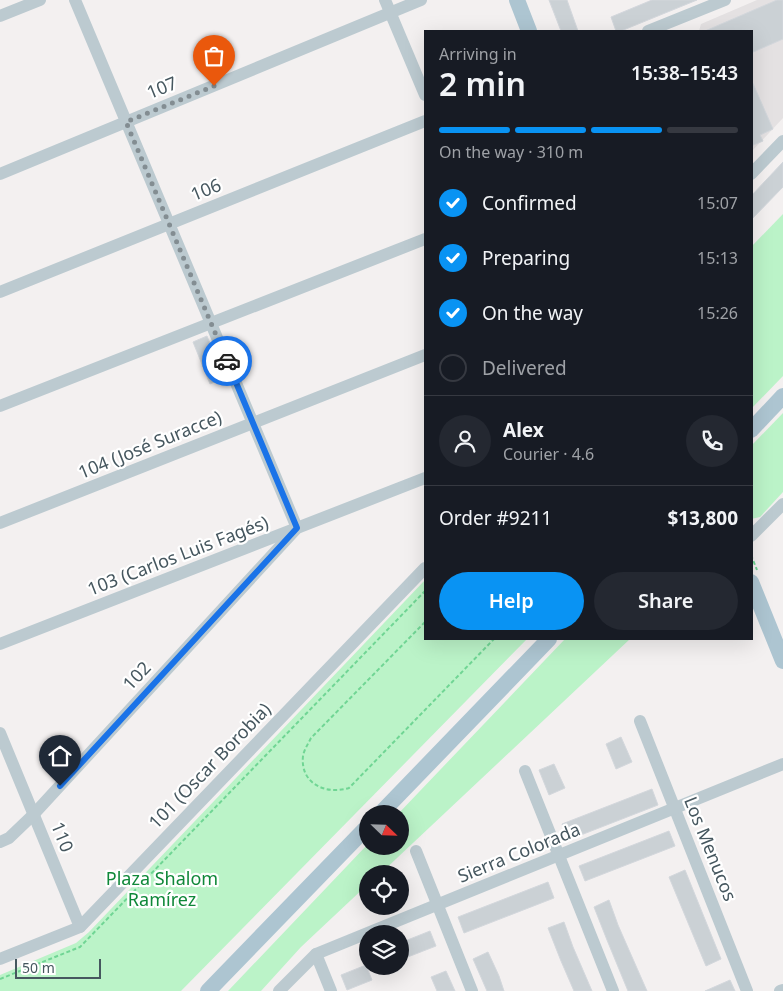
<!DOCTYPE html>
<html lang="en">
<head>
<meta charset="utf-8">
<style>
  :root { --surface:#171b24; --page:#242831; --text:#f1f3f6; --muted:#9ea1a6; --line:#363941; --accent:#0993f3 }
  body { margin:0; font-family:"Noto Sans",sans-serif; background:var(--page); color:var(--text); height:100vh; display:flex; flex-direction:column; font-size:19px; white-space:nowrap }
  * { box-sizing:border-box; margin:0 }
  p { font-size:16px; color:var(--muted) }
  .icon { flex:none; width:28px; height:28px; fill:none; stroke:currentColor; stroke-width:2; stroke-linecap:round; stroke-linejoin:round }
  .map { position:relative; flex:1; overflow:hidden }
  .details { position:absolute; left:424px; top:30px; width:329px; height:610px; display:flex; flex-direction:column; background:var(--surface); border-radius:0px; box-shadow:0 5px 20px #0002 }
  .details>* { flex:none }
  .needle { width:32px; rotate:113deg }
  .buttons { position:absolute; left:359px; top:805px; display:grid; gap:10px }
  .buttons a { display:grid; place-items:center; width:50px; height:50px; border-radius:50%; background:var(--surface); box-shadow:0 5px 20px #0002; font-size:25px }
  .scale { position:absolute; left:15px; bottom:12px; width:86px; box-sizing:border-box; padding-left:5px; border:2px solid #46575f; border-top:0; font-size:14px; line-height:18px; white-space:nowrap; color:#46575f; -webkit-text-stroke:4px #fff; paint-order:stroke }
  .pin { position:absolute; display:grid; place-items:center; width:42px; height:42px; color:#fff; margin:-51px -21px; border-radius:50% 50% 50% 0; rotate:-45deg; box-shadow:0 0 5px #0007 }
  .pin .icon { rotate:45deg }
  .courier { position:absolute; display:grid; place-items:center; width:50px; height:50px; margin:-25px; border:4px solid #1a73e8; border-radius:50%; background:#fff; color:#222; box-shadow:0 1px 6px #0007 }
  .overview em { font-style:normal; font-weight:600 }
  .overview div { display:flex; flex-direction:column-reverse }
  .overview { display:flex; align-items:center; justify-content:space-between; height:85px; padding:0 15px }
  h1 { font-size:32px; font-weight:600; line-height:38px }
  .bar { display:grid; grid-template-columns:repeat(4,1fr); gap:8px 5px; align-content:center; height:60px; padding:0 15px }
  .bar i { height:6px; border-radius:4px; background:var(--line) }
  .bar .current { background:var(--accent) }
  .bar p { grid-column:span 4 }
  .line { display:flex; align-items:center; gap:12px; padding:0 15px; border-top:1px solid var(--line) }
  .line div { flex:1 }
  .round { display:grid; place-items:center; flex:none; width:52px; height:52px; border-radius:26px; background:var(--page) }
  ol { padding:0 15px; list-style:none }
  li { display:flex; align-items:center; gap:15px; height:55px }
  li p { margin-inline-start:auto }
  li .icon { padding:5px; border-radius:50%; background:var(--accent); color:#fff; stroke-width:4 }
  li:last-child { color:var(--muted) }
  li i { width:28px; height:28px; border:2px solid var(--line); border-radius:50% }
  .action { display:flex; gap:10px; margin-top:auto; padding:10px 15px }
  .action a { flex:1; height:58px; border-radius:30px; background:var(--accent); color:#fff; font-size:20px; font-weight:600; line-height:58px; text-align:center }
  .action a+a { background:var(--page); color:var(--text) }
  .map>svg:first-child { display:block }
  .education { fill:#e4e1e2 }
  .green { fill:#bbf3c8 }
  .building { fill:#cbd1d5; stroke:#d3d7dc }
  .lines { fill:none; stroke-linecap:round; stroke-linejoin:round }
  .path { stroke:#70d594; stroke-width:2; stroke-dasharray:4 2.5; stroke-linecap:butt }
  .minor { stroke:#bccad0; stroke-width:12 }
  .major { stroke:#adc5d1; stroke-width:16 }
  .done { stroke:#838d92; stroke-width:5; stroke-dasharray:0 9 }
  .route { stroke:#1a73e8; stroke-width:6 }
  .labels { text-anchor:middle; stroke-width:4.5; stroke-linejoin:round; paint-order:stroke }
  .street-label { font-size:18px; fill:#46575f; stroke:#fff }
  .park-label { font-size:18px; fill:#0f8839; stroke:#fff }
</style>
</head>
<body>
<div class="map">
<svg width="783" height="991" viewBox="0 0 783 991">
  <rect width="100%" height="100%" fill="#f3f0f0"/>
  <!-- education -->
  <path class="education" d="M757,0H783V118L753,150H751V31H699L701,24Z"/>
  <!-- green -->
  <g class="green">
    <path d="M783,214V376L751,409V247Z"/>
    <path d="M783,413V492L760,517L751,519V446Z"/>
    <path d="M425,580V639H527L181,991H0V975L76,943L89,932Z"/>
    <path d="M565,639H630L380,874H368L367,885L301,947L261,991H228L367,845L400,846V814H398Z"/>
  </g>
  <!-- building -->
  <g class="building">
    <path d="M549,0H567L578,31H561Z"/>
    <path d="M652,0H697L621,31H616L611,17Z"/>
    <path d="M777,0H783V39L751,53V31H705Z"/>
    <path d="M751,79L773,129L760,135L763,141L751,146Z"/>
    <path d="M783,162V187L751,220V196Z"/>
    <path d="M207,336L224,378L210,384L193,342Z"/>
    <path d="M621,737L632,762L616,769L606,744Z"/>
    <path d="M554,764L565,788L549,795L539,770Z"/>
    <path d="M652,789L658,805L568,840L562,824Z"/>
    <path d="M669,831L675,846L585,881L579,866Z"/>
    <path d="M685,870L721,959L706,966L669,877Z"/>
    <path d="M548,882L554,898L464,933L458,917Z"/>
    <path d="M609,900L618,925L647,991H628L607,940L594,907Z"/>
    <path d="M564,922L573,947L592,991H574L561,961L548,928Z"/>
    <path d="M430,931L436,946L400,960V943Z"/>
    <path d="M488,952L499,976L504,991H487L473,959Z"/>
    <path d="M366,965L372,980L347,990L341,975Z"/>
    <path d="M446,971L455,991H437L431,977Z"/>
    <path d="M730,980L735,991H705Z"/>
  </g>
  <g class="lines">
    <!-- path -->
    <g class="path">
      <path d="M751,555L757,570"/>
      <path d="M425,622L311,738C308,744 304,750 303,756C300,784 326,795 349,788L494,639"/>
      <path d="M0,979L80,947L425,591"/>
    </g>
    <!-- minor -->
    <g class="minor">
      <path d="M385,0L425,95"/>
      <path d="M0,16L40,0"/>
      <path d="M648,31L725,0"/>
      <path d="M0,174L421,0"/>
      <path d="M751,174L783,141"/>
      <path d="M0,292L425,121"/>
      <path d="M0,406L425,239"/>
      <path d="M0,523L425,355"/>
      <path d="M751,536L783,504"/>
      <path d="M0,644L425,478"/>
      <path d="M640,721L747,991"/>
      <path d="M0,733L80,927"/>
      <path d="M525,771L613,991"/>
      <path d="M0,842L9,838L33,815L297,528L75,0"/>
      <path d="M416,851L472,991"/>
      <path d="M316,954L331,991"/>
      <path d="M0,959L80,927L425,568"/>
      <path d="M279,991L316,954L783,764"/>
      <path d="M780,991L783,990"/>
    </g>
    <!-- major -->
    <g class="major">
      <path d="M517,0L529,31"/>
      <path d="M751,430L783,396"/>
      <path d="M751,582L783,661"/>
      <path d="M380,814L549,639"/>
      <path d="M208,991L368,826"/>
    </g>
  </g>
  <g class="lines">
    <!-- done -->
    <path class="done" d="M214,86L126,122L227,361"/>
    <!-- route -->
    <path class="route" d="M60,786L297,528L227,361"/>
  </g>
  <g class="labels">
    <!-- street labels -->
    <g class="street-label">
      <text transform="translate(162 88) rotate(-22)" y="6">107</text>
      <text transform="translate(206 190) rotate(-22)" y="6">106</text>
      <text transform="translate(150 445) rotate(-22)" y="6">104 (José Suracce)</text>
      <text transform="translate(178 556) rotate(-21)" y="6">103 (Carlos Luis Fagés)</text>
      <text transform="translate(137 676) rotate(-47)" y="6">102</text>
      <text transform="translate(210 766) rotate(-46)" y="6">101 (Oscar Borobia)</text>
      <text transform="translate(62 837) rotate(68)" y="6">110</text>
      <text transform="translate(710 849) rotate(68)" y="6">Los Menucos</text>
      <text transform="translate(519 853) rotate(-22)" y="6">Sierra Colorada</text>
    </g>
    <!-- park labels -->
    <g class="park-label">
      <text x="162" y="885">Plaza Shalom<tspan x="162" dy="21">Ramírez</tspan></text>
    </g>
  </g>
</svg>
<div class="buttons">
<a><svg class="needle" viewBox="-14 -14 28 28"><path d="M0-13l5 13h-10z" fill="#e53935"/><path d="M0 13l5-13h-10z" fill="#9ea1a6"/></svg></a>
<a><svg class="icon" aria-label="locate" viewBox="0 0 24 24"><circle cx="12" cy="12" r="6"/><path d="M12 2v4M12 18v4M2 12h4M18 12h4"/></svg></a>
<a><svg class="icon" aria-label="layers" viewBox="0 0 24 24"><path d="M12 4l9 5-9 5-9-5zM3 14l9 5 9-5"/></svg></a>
</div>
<div class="scale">50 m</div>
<div class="pin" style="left:214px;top:86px;background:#ea580c"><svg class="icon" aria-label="bag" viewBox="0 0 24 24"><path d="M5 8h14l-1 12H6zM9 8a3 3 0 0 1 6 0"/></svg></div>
<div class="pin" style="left:60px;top:786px;background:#1f2937"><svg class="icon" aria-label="home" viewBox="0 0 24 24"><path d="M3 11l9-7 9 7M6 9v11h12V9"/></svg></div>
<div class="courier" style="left:227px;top:361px"><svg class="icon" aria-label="car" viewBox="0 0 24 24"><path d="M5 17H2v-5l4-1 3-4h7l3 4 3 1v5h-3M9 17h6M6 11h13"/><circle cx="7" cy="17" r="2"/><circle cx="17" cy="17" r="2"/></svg></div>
<section class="details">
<div class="overview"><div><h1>2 min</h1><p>Arriving in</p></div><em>15:38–15:43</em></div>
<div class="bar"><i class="current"></i><i class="current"></i><i class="current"></i><i></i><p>On the way · 310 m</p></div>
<ol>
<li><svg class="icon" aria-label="check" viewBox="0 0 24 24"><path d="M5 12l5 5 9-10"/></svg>Confirmed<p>15:07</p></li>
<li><svg class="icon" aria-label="check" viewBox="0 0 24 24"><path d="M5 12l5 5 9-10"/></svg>Preparing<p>15:13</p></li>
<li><svg class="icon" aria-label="check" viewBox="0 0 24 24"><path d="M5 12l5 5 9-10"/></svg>On the way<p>15:26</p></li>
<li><i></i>Delivered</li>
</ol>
<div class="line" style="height:90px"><a class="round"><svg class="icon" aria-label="person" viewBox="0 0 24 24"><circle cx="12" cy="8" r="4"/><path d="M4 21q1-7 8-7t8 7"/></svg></a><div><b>Alex</b><p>Courier · 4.6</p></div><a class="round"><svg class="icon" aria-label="phone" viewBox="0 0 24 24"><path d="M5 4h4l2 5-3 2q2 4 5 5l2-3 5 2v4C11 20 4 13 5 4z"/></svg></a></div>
<div class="line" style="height:65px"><div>Order #9211</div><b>$13,800</b></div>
<div class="action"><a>Help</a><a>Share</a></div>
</section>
</div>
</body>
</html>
